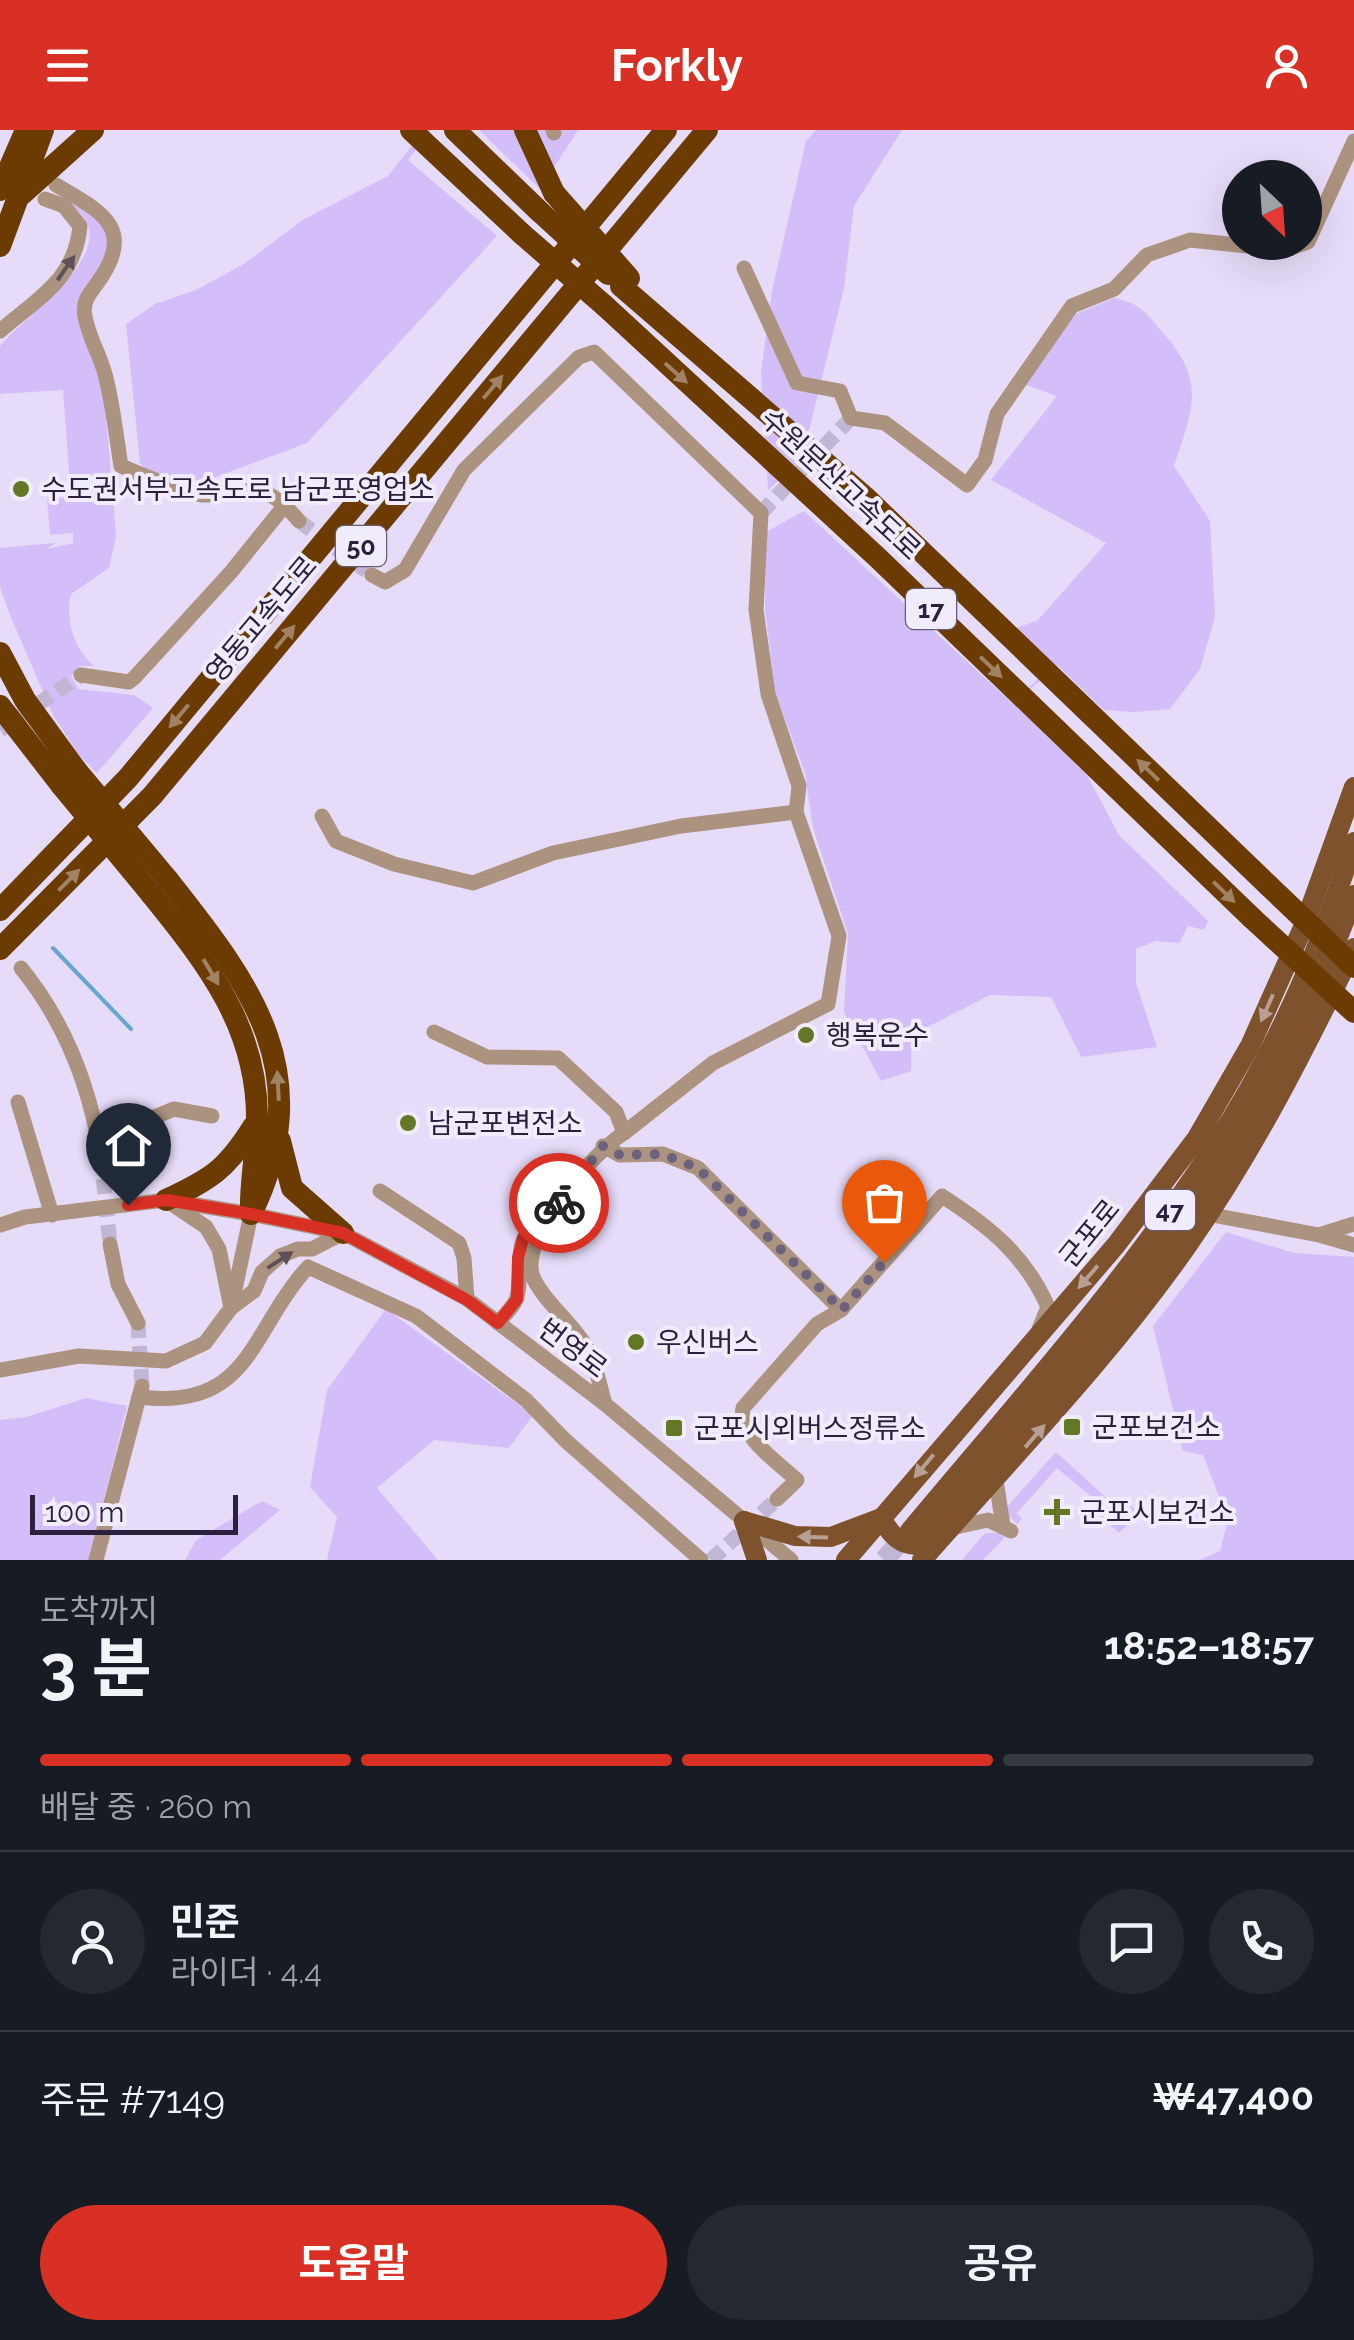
<!DOCTYPE html>
<html lang="ko">
<head>
<meta charset="utf-8">
<style>
  :root { --surface:#171b24; --page:#242831; --text:#f1f3f6; --muted:#9ea1a6; --line:#363941; --accent:#d93025 }
  body { margin:0; font-family:Raleway,"Noto Sans KR",sans-serif; background:var(--page); color:var(--text); height:100vh; display:flex; flex-direction:column; font-size:38px; white-space:nowrap }
  * { box-sizing:border-box; margin:0 }
  p { font-size:32px; color:var(--muted) }
  .icon { flex:none; width:55px; height:55px; fill:none; stroke:currentColor; stroke-width:2; stroke-linecap:round; stroke-linejoin:round }
  .map { position:relative; height:1430px; overflow:hidden }
  .panel { display:flex; flex-direction:column; background:var(--surface); flex:1 }
  .panel>* { flex:none }
  .needle { width:65px; rotate:155deg }
  .controls { position:absolute; left:1222px; top:30px; display:grid; gap:20px }
  .controls a { display:grid; place-items:center; width:100px; height:100px; border-radius:50%; background:var(--surface); box-shadow:0 10px 40px #0002; font-size:50px }
  .scale { position:absolute; left:30px; bottom:25px; width:208px; box-sizing:border-box; padding-left:10px; border:5px solid #2c213c; border-top:0; font-size:28px; line-height:35px; white-space:nowrap; color:#2c213c; -webkit-text-stroke:8px #f1ecfb; paint-order:stroke }
  .pin { position:absolute; display:grid; place-items:center; width:85px; height:85px; color:#fff; margin:-102px -42px; border-radius:50% 50% 50% 0; rotate:-45deg; box-shadow:0 0 10px #0007 }
  .pin .icon { rotate:45deg }
  .courier { position:absolute; display:grid; place-items:center; width:100px; height:100px; margin:-50px; border:8px solid #d93025; border-radius:50%; background:#fff; color:#222; box-shadow:0 2px 12px #0007 }
  .head em { font-style:normal; font-weight:700 }
  .head div { display:flex; flex-direction:column-reverse }
  .head { display:flex; align-items:center; justify-content:space-between; height:170px; padding:0 40px }
  h1 { font-size:65px; font-weight:700; line-height:75px }
  .bar { display:grid; grid-template-columns:repeat(4,1fr); gap:15px 10px; align-content:center; height:120px; padding:0 40px }
  .bar i { height:12px; border-radius:8px; background:var(--line) }
  .bar .on { background:var(--accent) }
  .bar p { grid-column:span 4 }
  .line { display:flex; align-items:center; gap:25px; padding:0 40px; border-top:2px solid var(--line) }
  .line div { flex:1 }
  .round { display:grid; place-items:center; flex:none; width:105px; height:105px; border-radius:52px; background:var(--page) }
  .cta { display:flex; gap:20px; margin-top:auto; padding:20px 40px }
  .cta a { flex:1; height:115px; border-radius:60px; background:var(--accent); color:#fff; font-size:40px; font-weight:700; line-height:115px; text-align:center }
  .cta a+a { background:var(--page); color:var(--text) }
  header { display:flex; justify-content:space-between; align-items:center; height:130px; padding:0 40px; background:var(--accent); color:#fff; font-size:45px; font-weight:700 }
  .map>svg:first-child { display:block }
  .green { fill:#d4bef9 }
  .lines { fill:none; stroke-linecap:round; stroke-linejoin:round }
  .stream { stroke:#67a5d2; stroke-width:4 }
  .minor-tunnel { stroke:#c1b6d3; stroke-width:15; stroke-dasharray:15 8; stroke-linecap:butt }
  .major-tunnel { stroke:#c1b6d3; stroke-width:20; stroke-dasharray:20 10; stroke-linecap:butt }
  .minor { stroke:#ac937f; stroke-width:15 }
  .major { stroke:#7d522c; stroke-width:20 }
  .highway { stroke:#6b3b01; stroke-width:22 }
  .highway-bridge { stroke:#6b3b01; stroke-width:22 }
  .oneway { fill:#5f4f57 }
  .oneway2 { fill:#a18265 }
  .oneway3 { fill:#b79f94 }
  .done { stroke:#6d627e; stroke-width:10; stroke-dasharray:0 18 }
  .route { stroke:#d93025; stroke-width:12 }
  .poi-dot { fill:#647726; stroke:#f1ecfb; stroke-width:4 }
  .labels { text-anchor:middle; stroke-width:8; stroke-linejoin:round; paint-order:stroke }
  .shield { fill:#f1ecfb; stroke:#675e75; stroke-width:2.5 }
  .shield-label { font-size:25px; font-weight:bold; fill:#2c213c }
  .street-label { font-size:28px; fill:#2c213c; stroke:#f1ecfb }
  .poi-label { font-size:28px; fill:#2c213c; stroke:#f1ecfb; text-anchor:start }
</style>
</head>
<body>
<header><svg class="icon" aria-label="menu" viewBox="0 0 24 24"><path d="M4 6h16M4 12h16M4 18h16"/></svg>Forkly<svg class="icon" aria-label="person" viewBox="0 0 24 24"><circle cx="12" cy="8" r="4"/><path d="M4 21q1-7 8-7t8 7"/></svg></header>
<div class="map">
<svg width="1354" height="1430" viewBox="0 0 1354 1430">
  <rect width="100%" height="100%" fill="#e6dbf9"/>
  <!-- green -->
  <g class="green">
    <path d="M424,0H431L408,30L497,106L307,313L170,364L140,333L126,194L155,174L196,160L244,134L304,89L388,46Z"/>
    <path d="M479,0H578L540,59Z"/>
    <path d="M816,0H902L854,76L844,158L802,329L768,360L761,242L772,161L806,11Z"/>
    <path d="M59,69C83,71 107,88 109,114C110,129 87,181 81,199L99,241L105,273L116,406L109,438L71,464C65,490 73,518 94,536H80L71,546L78,559L134,565L153,578L97,643L79,625L53,585L10,485L0,457V418L55,413L47,419L73,413V403L50,405L47,369L71,367L63,260L0,264V216C22,188 122,123 79,82C73,77 65,73 59,69Z"/>
    <path d="M1114,168C1143,175 1145,182 1164,204C1207,253 1192,280 1174,336L1210,391L1215,487L1200,539L1170,579L1135,582L1104,580L1057,535L1014,574L1087,645L1119,705L1208,791L1204,800L1188,796L1179,813L1156,811L1136,819V853L1157,917L1081,927L1051,867L990,865L912,905L911,941L881,951L844,882L848,804L813,698L805,643L775,562L765,479L766,402L804,381L1012,573L1054,534L1017,498L1038,490L1106,413L991,350L1057,266L1026,255L1076,184Z"/>
    <path d="M1226,1102L1294,1123L1354,1127V1430H1200L1220,1421L1228,1390L1203,1325L1183,1321L1153,1196Z"/>
    <path d="M386,1179L533,1285L509,1318L434,1310L377,1358L438,1430H327L337,1387L310,1357L327,1260Z"/>
    <path d="M86,1268L127,1276L89,1430H0V1290L26,1287Z"/>
    <path d="M1056,1322L1111,1372L1127,1371L1135,1380L1131,1392L1119,1403L1093,1378L1098,1372L1057,1338L1017,1383L1022,1389L1017,1394L1003,1381Z"/>
    <path d="M262,1371L280,1380L220,1430H185L196,1410Z"/>
    <path d="M985,1403H1000L1005,1407L983,1430H962Z"/>
  </g>
  <g class="lines">
    <!-- stream -->
    <path class="stream" d="M53,818L131,899"/>
    <!-- minor-tunnel -->
    <g class="minor-tunnel">
      <path d="M761,383L851,288"/>
      <path d="M299,391L372,445"/>
      <path d="M0,600L81,545"/>
      <path d="M101,1026L110,1114"/>
      <path d="M138,1193L142,1256"/>
      <path d="M711,1430L777,1369"/>
    </g>
    <!-- major-tunnel -->
    <path class="major-tunnel" d="M884,1430L910,1401"/>
    <!-- minor -->
    <g class="minor">
      <path d="M553,0L554,3"/>
      <path d="M56,55C98,80 138,97 98,152C90,164 82,170 85,186C88,206 100,225 105,244C113,274 116,305 121,336C138,343 186,364 202,365C252,367 258,343 299,391"/>
      <path d="M744,138L797,253L840,261L851,288L885,293L967,355L985,330L997,284L1072,176L1114,159L1147,125L1190,110L1285,120L1308,112L1354,11"/>
      <path d="M0,201C38,168 75,150 80,96L64,76L45,69"/>
      <path d="M372,445L385,452L405,440L464,340L579,227L594,222L761,383L756,480L768,564L799,656L796,682L839,806L828,874L713,933L624,1003"/>
      <path d="M81,545L129,552L135,547L231,442L285,375"/>
      <path d="M322,686L336,711L394,734L473,753L553,723L681,696L796,682"/>
      <path d="M21,838C65,892 90,957 101,1026"/>
      <path d="M434,902L487,927L558,928L616,982L624,1003C593,1023 518,1107 533,1147C543,1171 577,1197 589,1222C597,1238 600,1257 605,1274"/>
      <path d="M18,972L52,1085"/>
      <path d="M99,1010L174,979L212,986"/>
      <path d="M603,1016L620,1025L663,1024L698,1038L841,1180"/>
      <path d="M380,1061L459,1113L464,1128L467,1169"/>
      <path d="M169,1072L206,1097L219,1119L231,1178L254,1161L262,1142L280,1126L298,1119H312L343,1103"/>
      <path d="M1207,1084L1319,1105L1354,1094"/>
      <path d="M0,1095L25,1087L166,1070L251,1084L343,1103L467,1169L605,1274L791,1430"/>
      <path d="M1319,1105L1354,1115"/>
      <path d="M110,1114L118,1154L138,1193"/>
      <path d="M498,1193C504,1185 515,1176 517,1167C525,1133 508,1110 545,1088"/>
      <path d="M0,1240L79,1226L166,1231L205,1213L231,1178L251,1084"/>
      <path d="M142,1256L139,1267C251,1281 249,1202 308,1137L416,1186L526,1270L566,1311L701,1430"/>
      <path d="M996,1350L1003,1396"/>
      <path d="M777,1369L797,1350C779,1333 737,1306 743,1278L817,1194L841,1180L942,1066C990,1097 1025,1125 1048,1177L1039,1199"/>
      <path d="M951,1398L988,1390L1011,1401"/>
      <path d="M96,1430L139,1267"/>
    </g>
    <!-- major -->
    <g class="major">
      <path d="M744,1391L795,1406L831,1407L881,1388C894,1411 905,1418 932,1414"/>
      <path d="M744,1391L757,1430"/>
      <path d="M910,1401C1015,1275 1126,1152 1215,1015C1276,922 1321,817 1354,712"/>
      <path d="M921,1408C998,1318 1080,1230 1152,1136C1236,1025 1307,896 1354,765"/>
      <path d="M846,1430L1116,1115L1197,1008L1250,916L1305,793L1354,657"/>
      <path d="M922,1430C1012,1327 1108,1229 1187,1116C1253,1022 1304,921 1354,818"/>
    </g>
    <!-- highway -->
    <g class="highway">
      <path d="M411,0L522,104"/>
      <path d="M455,0L539,81"/>
      <path d="M525,0L554,63"/>
      <path d="M0,60L26,0"/>
      <path d="M22,64L93,0"/>
      <path d="M0,116L43,0"/>
      <path d="M621,156L865,367L1269,756"/>
      <path d="M605,176L878,428L1252,788"/>
      <path d="M0,523L25,570L76,640"/>
      <path d="M0,576L62,656"/>
      <path d="M168,750C253,857 319,945 251,1084"/>
      <path d="M152,765C207,833 258,898 257,990C257,1018 251,1047 251,1075"/>
      <path d="M0,780L128,648L666,0"/>
      <path d="M0,819L152,666L707,0"/>
      <path d="M280,1011L292,1058L343,1103"/>
      <path d="M166,1070C211,1049 226,1040 253,997"/>
    </g>
    <!-- highway-bridge -->
    <g class="highway-bridge">
      <path d="M554,63L629,148"/>
      <path d="M539,81L608,144"/>
      <path d="M522,104L605,176"/>
      <path d="M76,640L168,750"/>
      <path d="M62,656L152,765"/>
      <path d="M1269,756L1354,837"/>
      <path d="M1252,788L1354,882"/>
    </g>
  </g>
  <!-- one-way arrows -->
  <defs><path id="oneway-solid" d="M-6-.8H1V-3.2L6.5 0L1 3.2V.8H-6Z" transform="scale(2.5)"/></defs>
  <g class="oneway">
    <use href="#oneway-solid" transform="translate(66 138) rotate(-55)"/>
    <use href="#oneway-solid" transform="translate(280 1130) rotate(-33)"/>
  </g>
  <g class="oneway2">
    <use href="#oneway-solid" transform="translate(676 243) rotate(42)"/>
    <use href="#oneway-solid" transform="translate(493 257) rotate(-50)"/>
    <use href="#oneway-solid" transform="translate(285 507) rotate(-50)"/>
    <use href="#oneway-solid" transform="translate(991 537) rotate(44)"/>
    <use href="#oneway-solid" transform="translate(179 586) rotate(130)"/>
    <use href="#oneway-solid" transform="translate(1148 640) rotate(-136)"/>
    <use href="#oneway-solid" transform="translate(69 750) rotate(-45)"/>
    <use href="#oneway-solid" transform="translate(1224 762) rotate(44)"/>
    <use href="#oneway-solid" transform="translate(211 842) rotate(59)"/>
    <use href="#oneway-solid" transform="translate(278 956) rotate(-93)"/>
  </g>
  <g class="oneway3">
    <use href="#oneway-solid" transform="translate(1267 878) rotate(114)"/>
    <use href="#oneway-solid" transform="translate(1088 1147) rotate(131)"/>
    <use href="#oneway-solid" transform="translate(1035 1306) rotate(-49)"/>
    <use href="#oneway-solid" transform="translate(924 1336) rotate(130)"/>
    <use href="#oneway-solid" transform="translate(813 1407) rotate(-178)"/>
  </g>
  <g class="lines">
    <!-- done -->
    <path class="done" d="M559,1073L603,1016L620,1025L662,1024L698,1038L842,1180L884,1132"/>
    <!-- route -->
    <path class="route" d="M128,1075L166,1070L251,1084L343,1103L467,1170L498,1193L517,1169L518,1128L523,1108L559,1073"/>
  </g>
  <!-- markers -->
  <g class="poi-dot">
    <circle cx="21" cy="359" r="10"/>
    <circle cx="806" cy="905" r="10"/>
    <circle cx="408" cy="993" r="10"/>
    <circle cx="636" cy="1212" r="10"/>
    <rect x="1062" y="1287" width="20" height="20" rx="5"/>
    <rect x="664" y="1288" width="20" height="20" rx="5"/>
    <path d="M1052 1367h10v10h10v10h-10v10h-10v-10h-10v-10h10z"/>
  </g>
  <g class="labels">
    <!-- shield labels -->
    <g class="shield">
      <rect x="336" y="396" width="50" height="40" rx="8"/>
      <rect x="906" y="459" width="50" height="40" rx="8"/>
      <rect x="1145" y="1060" width="50" height="40" rx="8"/>
    </g>
    <g class="shield-label">
      <text x="361" y="425">50</text>
      <text x="931" y="488">17</text>
      <text x="1170" y="1089">47</text>
    </g>
    <!-- street labels -->
    <g class="street-label">
      <text transform="translate(841 354) rotate(43)" y="10">수원문산고속도로</text>
      <text transform="translate(261 489) rotate(-50)" y="10">영동고속도로</text>
      <text transform="translate(1089 1103) rotate(-51)" y="10">군포로</text>
      <text transform="translate(573 1218) rotate(37)" y="10">번영로</text>
    </g>
    <!-- poi labels -->
    <g class="poi-label">
      <text x="41" y="369">수도권서부고속도로 남군포영업소</text>
      <text x="826" y="915">행복운수</text>
      <text x="428" y="1003">남군포변전소</text>
      <text x="656" y="1222">우신버스</text>
      <text x="1092" y="1307">군포보건소</text>
      <text x="694" y="1308">군포시외버스정류소</text>
      <text x="1080" y="1392">군포시보건소</text>
    </g>
  </g>
</svg>
<div class="controls">
<a><svg class="needle" viewBox="-14 -14 28 28"><path d="M0-13l5 13h-10z" fill="#e53935"/><path d="M0 13l5-13h-10z" fill="#9ea1a6"/></svg></a>
</div>
<div class="scale">100 m</div>
<div class="pin" style="left:884px;top:1132px;background:#ea580c"><svg class="icon" aria-label="bag" viewBox="0 0 24 24"><path d="M5 8h14l-1 12H6zM9 8a3 3 0 0 1 6 0"/></svg></div>
<div class="pin" style="left:128px;top:1075px;background:#1f2937"><svg class="icon" aria-label="home" viewBox="0 0 24 24"><path d="M3 11l9-7 9 7M6 9v11h12V9"/></svg></div>
<div class="courier" style="left:559px;top:1073px"><svg class="icon" aria-label="bike" viewBox="0 0 24 24"><circle cx="6" cy="16" r="4"/><circle cx="18" cy="16" r="4"/><path d="M6 16l4-8h5l3 8M10 8l3 8H6M13 5h3"/></svg></div>
</div>
<section class="panel">
<div class="head"><div><h1>3 분</h1><p>도착까지</p></div><em>18:52–18:57</em></div>
<div class="bar"><i class="on"></i><i class="on"></i><i class="on"></i><i></i><p>배달 중 · 260 m</p></div>
<div class="line" style="height:180px"><a class="round"><svg class="icon" aria-label="person" viewBox="0 0 24 24"><circle cx="12" cy="8" r="4"/><path d="M4 21q1-7 8-7t8 7"/></svg></a><div><b>민준</b><p>라이더 · 4.4</p></div><a class="round"><svg class="icon" aria-label="chat" viewBox="0 0 24 24"><path d="M4 5h16v11H9l-5 4z"/></svg></a><a class="round"><svg class="icon" aria-label="phone" viewBox="0 0 24 24"><path d="M5 4h4l2 5-3 2q2 4 5 5l2-3 5 2v4C11 20 4 13 5 4z"/></svg></a></div>
<div class="line" style="height:130px"><div>주문 #7149</div><b>₩47,400</b></div>
<div class="cta"><a>도움말</a><a>공유</a></div>
</section>
</body>
</html>
